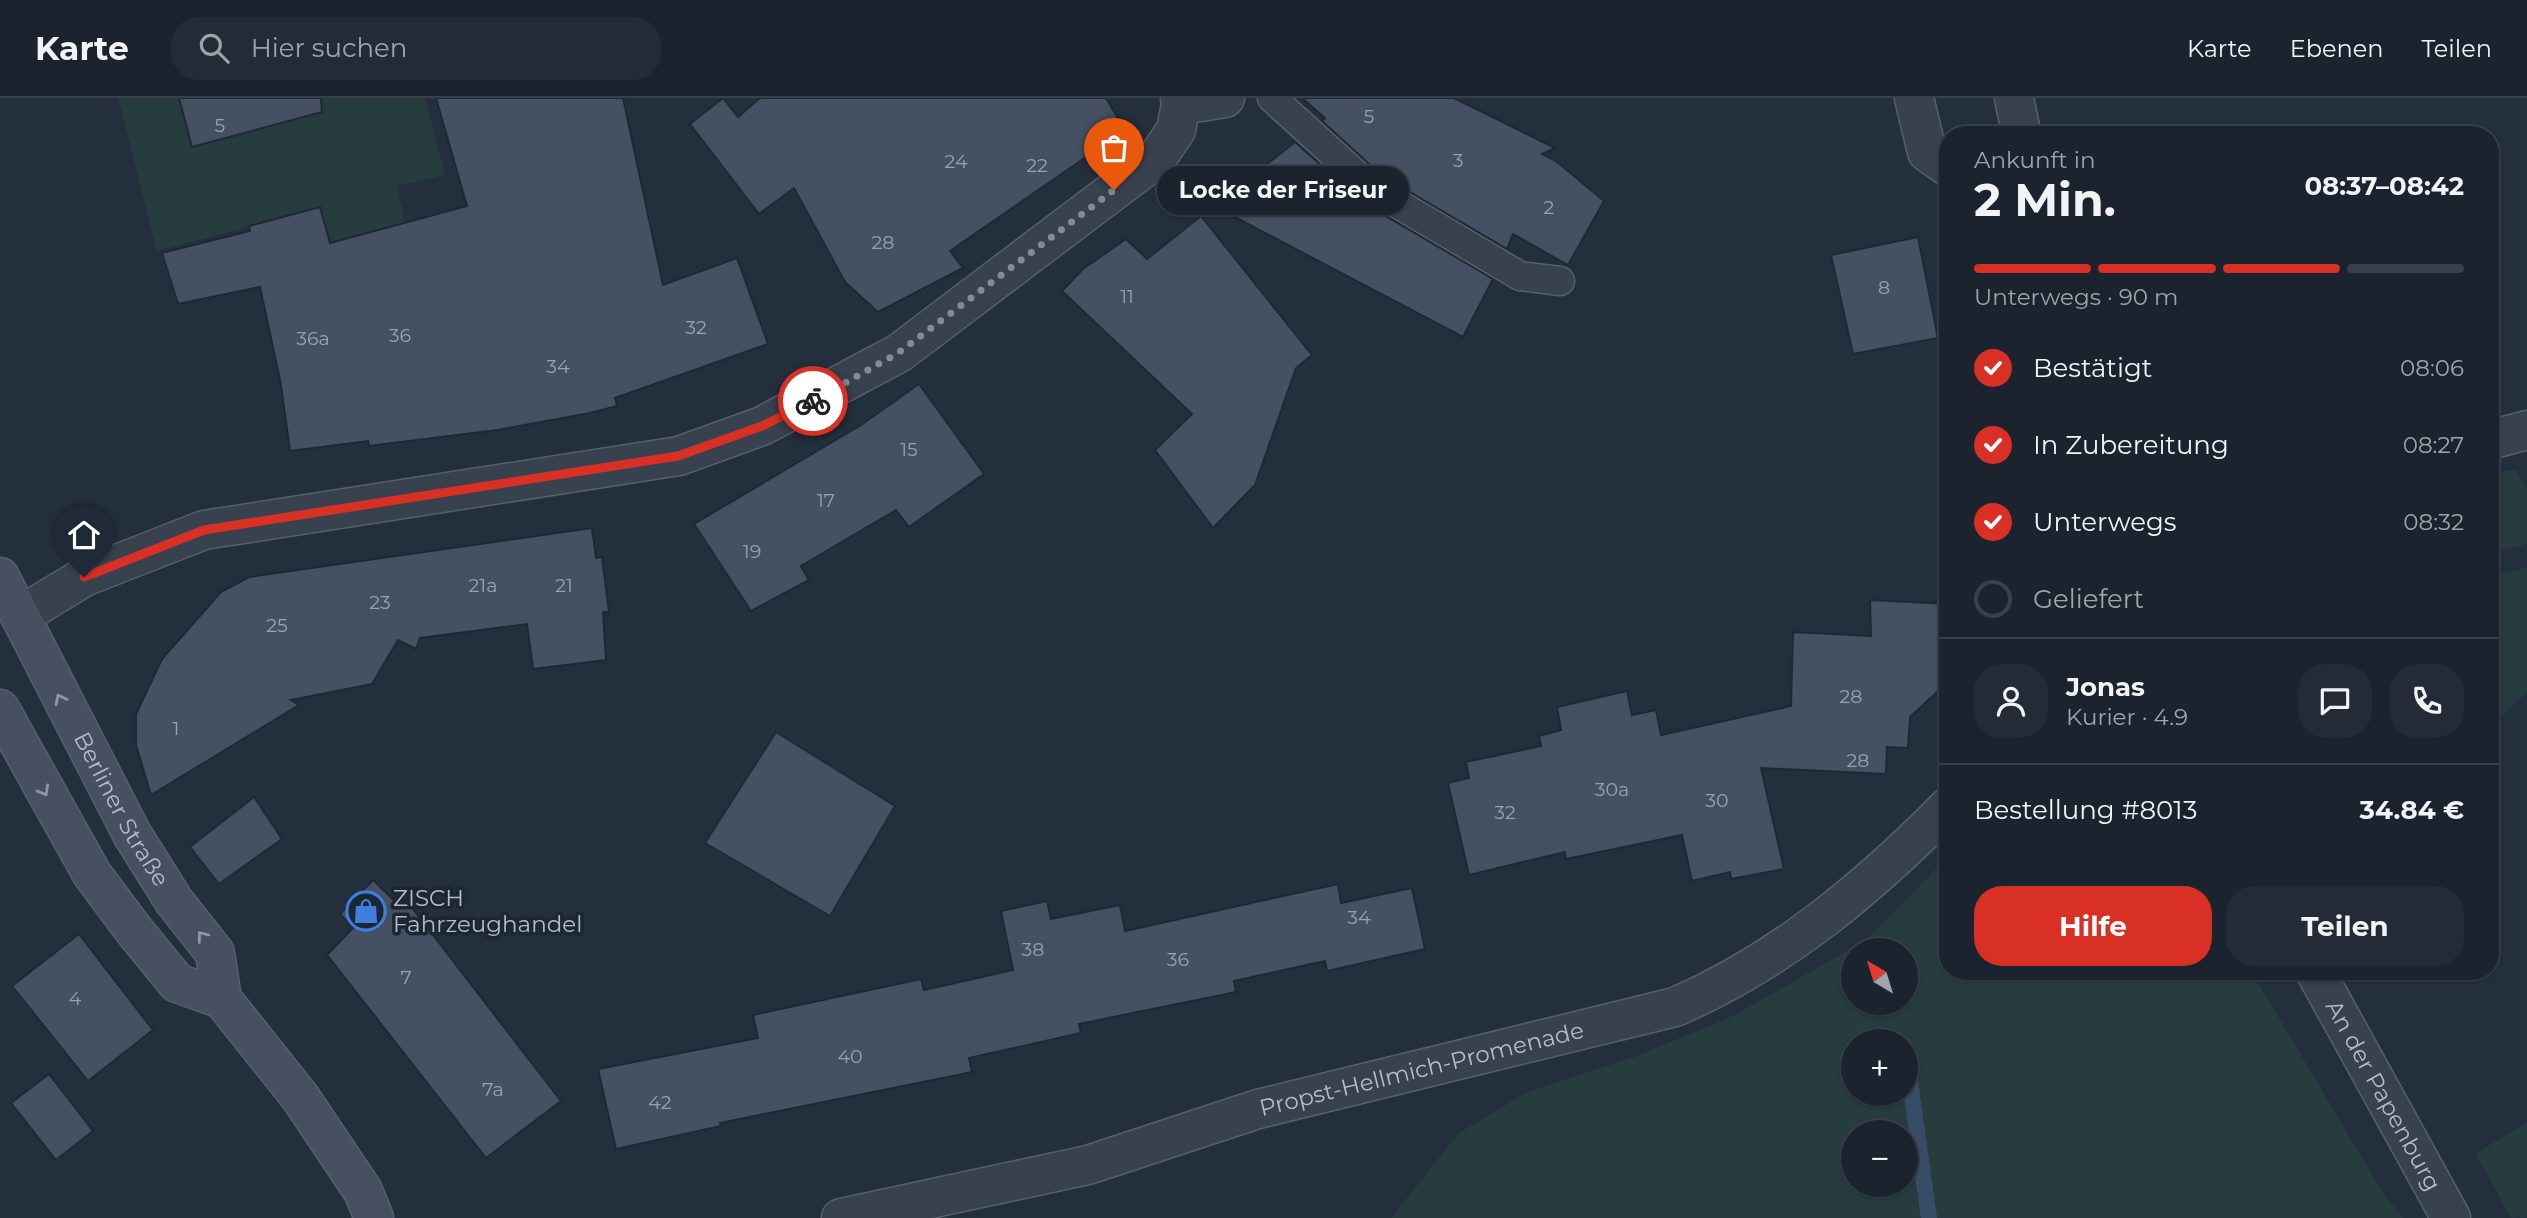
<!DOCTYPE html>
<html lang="de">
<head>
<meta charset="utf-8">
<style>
  :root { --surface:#1b232e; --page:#242b36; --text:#f1f3f6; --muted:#a0a4aa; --line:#39404a; --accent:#d93025 }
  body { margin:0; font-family:Montserrat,sans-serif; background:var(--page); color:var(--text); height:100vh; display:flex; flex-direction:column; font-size:26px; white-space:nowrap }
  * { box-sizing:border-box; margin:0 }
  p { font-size:23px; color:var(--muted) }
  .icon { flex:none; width:38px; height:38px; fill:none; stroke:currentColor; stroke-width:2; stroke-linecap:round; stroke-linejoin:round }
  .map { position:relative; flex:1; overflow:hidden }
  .details { position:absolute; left:1939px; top:28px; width:560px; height:854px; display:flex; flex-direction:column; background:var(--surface); border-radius:28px; box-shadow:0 2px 5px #0004,0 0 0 2px var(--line) }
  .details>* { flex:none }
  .needle { width:46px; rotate:322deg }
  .buttons { position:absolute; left:1841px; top:840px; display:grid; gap:14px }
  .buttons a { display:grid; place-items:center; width:77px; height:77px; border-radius:50%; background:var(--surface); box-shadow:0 2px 5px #0004,0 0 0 2px var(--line); font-size:35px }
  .pin { position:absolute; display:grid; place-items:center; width:60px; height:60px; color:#fff; margin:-72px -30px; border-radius:50% 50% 50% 0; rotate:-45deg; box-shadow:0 0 7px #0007 }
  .pin .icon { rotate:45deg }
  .courier { position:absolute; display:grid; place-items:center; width:70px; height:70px; margin:-35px; border:5px solid #d93025; border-radius:50%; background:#fff; color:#222; box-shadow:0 2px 9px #0007 }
  .bubble { position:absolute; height:49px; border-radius:24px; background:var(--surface); box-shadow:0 2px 5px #0004,0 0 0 2px var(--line); font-size:23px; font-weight:700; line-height:49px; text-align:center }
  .headline em { font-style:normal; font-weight:700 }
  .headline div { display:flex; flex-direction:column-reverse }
  .headline { display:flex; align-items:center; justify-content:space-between; height:119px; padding:0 35px }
  h1 { font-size:46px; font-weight:700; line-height:52px }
  .bar { display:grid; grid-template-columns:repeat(4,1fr); gap:10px 7px; align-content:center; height:84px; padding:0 35px }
  .bar i { height:9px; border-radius:5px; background:var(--line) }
  .bar .current { background:var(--accent) }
  .bar p { grid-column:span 4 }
  .line { display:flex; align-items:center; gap:18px; padding:0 35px; border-top:2px solid var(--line) }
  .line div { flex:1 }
  .round { display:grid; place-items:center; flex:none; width:74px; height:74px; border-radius:28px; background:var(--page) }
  ol { padding:0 35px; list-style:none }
  li { display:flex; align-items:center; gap:21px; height:77px }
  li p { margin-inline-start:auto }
  li .icon { padding:7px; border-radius:50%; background:var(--accent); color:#fff; stroke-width:4 }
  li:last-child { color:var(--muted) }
  li i { width:38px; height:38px; border:4px solid var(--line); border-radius:50% }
  .button { display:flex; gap:14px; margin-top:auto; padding:14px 35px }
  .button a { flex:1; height:80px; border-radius:28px; background:var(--accent); color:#fff; font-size:28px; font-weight:700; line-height:80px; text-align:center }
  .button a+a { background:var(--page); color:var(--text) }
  header { display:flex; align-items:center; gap:42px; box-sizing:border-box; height:98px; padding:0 35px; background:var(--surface); border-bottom:2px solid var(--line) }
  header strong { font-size:33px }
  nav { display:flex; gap:38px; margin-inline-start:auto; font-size:24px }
  .search { width:490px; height:63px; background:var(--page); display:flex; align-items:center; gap:18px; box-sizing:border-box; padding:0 24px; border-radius:28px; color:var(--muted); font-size:26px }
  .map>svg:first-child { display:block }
  .green { fill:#263c3f; fill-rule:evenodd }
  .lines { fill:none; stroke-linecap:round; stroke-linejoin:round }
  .stream { stroke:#394c67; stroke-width:16 }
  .building { fill:#455162; stroke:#1f2835; stroke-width:2 }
  .lane-casing { stroke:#565f6c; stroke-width:31 }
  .street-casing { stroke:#565f6c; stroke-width:41 }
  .secondary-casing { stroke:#565f6c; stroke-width:41 }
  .lane { stroke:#38414e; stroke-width:28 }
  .street { stroke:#38414e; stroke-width:38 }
  .secondary { stroke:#465061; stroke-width:38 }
  .oneway { stroke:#8e96a5 }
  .done { stroke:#828b98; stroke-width:7; stroke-dasharray:0 12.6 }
  .route { stroke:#d93025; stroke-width:9 }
  .labels { text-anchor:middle; stroke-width:7; stroke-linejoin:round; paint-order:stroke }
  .number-label { font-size:19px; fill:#98a1af }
  .street-label { font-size:23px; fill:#b4bcc9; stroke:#1d2633 }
  .poi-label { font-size:23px; fill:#b4bcc9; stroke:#1d2633; text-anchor:start }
</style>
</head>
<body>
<header>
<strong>Karte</strong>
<div class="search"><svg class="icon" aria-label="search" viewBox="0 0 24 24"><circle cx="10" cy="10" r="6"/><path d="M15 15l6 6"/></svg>Hier suchen</div>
<nav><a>Karte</a><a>Ebenen</a><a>Teilen</a></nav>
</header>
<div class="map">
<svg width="2527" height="1120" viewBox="0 0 2527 1120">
  <rect width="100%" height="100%" fill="#242f3e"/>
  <!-- green -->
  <g class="green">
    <path d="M118,0H425L445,77L397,88L405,126L330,145L320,110L157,153Z"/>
    <path d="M2508,372L2517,373L2527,391V446L2490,455V379Z"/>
    <path d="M2527,469V594L2503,617L2490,604V479Z"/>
    <path d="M1948,759V873H2251L2385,1098L2403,1120H1391L1458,1036L1527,994L1634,959L1729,920L1865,843ZM1906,852V905H1853V852ZM1853,943H1906V996H1853ZM1906,1034V1087H1853V1034Z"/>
    <path d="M2527,1024V1119L2511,1120L2476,1056Z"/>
  </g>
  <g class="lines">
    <!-- stream -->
    <path class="stream" d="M1908,969L1929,1120"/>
  </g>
  <!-- building -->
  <g class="building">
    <path d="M179,0H321L322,14L192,49Z"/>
    <path d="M436,0H623L663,187L737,160L768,246L615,300L617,308L590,315L497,332L369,348L368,343L290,353L281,287L260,189L178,206L162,155L250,133L249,128L320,109L330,145L467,108Z"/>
    <path d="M723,0L738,19L760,0H1106L1125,32L950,153L963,170L878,214L845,184L794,90L759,116L690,26Z"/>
    <path d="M1302,0H1454L1555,50L1542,56L1556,63L1604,103L1568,167L1513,136L1507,151L1381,77L1322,23L1325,20Z"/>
    <path d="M1295,44L1362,104L1493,181L1463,239L1214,108Z"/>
    <path d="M1201,118L1312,257L1296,270L1255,387L1213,430L1155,352L1192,316L1062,193L1083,171L1126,141L1147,161Z"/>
    <path d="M1918,139L1938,240L1853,256L1831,157Z"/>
    <path d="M919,286L984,376L909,429L896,412L801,468L809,482L751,513L694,426L861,327Z"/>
    <path d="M592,430L596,460L602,459L609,514H603L606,562L533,571L527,526L420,540L416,551L398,542L372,586L291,602L299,607L151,697L136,647V616L162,561L221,494L249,479Z"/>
    <path d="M1870,502L1948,506V584L1910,619L1908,650L1887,649L1886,676L1761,670L1784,771L1731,781L1730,774L1692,783L1682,737L1566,761L1565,754L1469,777L1448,685L1469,680L1466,664L1541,648L1539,638L1561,632L1557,609L1627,593L1632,617L1656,612L1661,637L1791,608L1793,534L1871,538Z"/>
    <path d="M776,634L895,708L830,818L705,745Z"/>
    <path d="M254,699L282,741L219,786L190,749Z"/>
    <path d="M373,782L401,809L406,802L561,1003L486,1060L327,857L353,830L340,816Z"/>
    <path d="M1338,786L1341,805L1412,790L1425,851L1327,873L1325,863L1234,883L1236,894L1079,926L1081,935L969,960L972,974L720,1025L721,1028L616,1051L598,971L758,940L753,917L921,881L924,892L1013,872L1001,813L1047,803L1051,821L1120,807L1125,833Z"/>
    <path d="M79,836L153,932L88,983L12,888Z"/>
    <path d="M49,976L93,1033L56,1062L11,1005Z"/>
  </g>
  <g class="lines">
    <!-- lane casing -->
    <g class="lane-casing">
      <path id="lane" d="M1272,0L1371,90L1520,178L1560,183"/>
    </g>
    <!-- street casing -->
    <g class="street-casing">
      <g id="street">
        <path d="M1180,0L1201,4L1225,0"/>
        <path d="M1914,0L1927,54L1948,69"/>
        <path d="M2014,0L2021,34L2019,37"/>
        <path d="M2490,342L2527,332"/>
        <path d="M20,518L84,479L204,432L679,358L762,328L899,255L1157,60L1176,32L1182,1"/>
        <path id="s1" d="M2315,873L2451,1120"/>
        <path id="s2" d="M841,1120L1088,1067L1258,1011L1675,909C1780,864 1868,790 1948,709"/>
      </g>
    </g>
    <!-- secondary casing -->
    <g class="secondary-casing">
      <g id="secondary">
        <path id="s3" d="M0,479L132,736L174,803L215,855L222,901L300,999L363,1093L374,1120"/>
        <path d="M0,611L92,776L133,831L177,885L222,901"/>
      </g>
    </g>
    <!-- lane -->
    <use href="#lane" class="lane"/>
    <!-- street -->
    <use href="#street" class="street"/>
    <!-- secondary -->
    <use href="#secondary" class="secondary"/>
  </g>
  <!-- one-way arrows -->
  <defs><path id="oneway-chevron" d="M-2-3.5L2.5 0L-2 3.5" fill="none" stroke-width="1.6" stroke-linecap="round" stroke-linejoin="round" transform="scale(1.75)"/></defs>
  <g class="oneway">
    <use href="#oneway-chevron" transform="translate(60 601) rotate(-116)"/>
    <use href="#oneway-chevron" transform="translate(44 693) rotate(61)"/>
    <use href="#oneway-chevron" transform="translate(202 838) rotate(-128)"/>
  </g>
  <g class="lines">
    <!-- done -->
    <path class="done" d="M813,303L898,255L1114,92"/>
    <!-- route -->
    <path class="route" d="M84,479L204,432L678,358L762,328L813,303"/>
  </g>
  <!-- icons -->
  <defs>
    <g id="shop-ring" transform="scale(2.0125)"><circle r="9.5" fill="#1d2633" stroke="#3f7fe0" stroke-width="1.5"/><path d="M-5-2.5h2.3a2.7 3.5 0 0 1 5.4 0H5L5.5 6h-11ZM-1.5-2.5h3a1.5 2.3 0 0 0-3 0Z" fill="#3f7fe0"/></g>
  </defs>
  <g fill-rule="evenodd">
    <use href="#shop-ring" x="366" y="813"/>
  </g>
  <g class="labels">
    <!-- number labels -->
    <g class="number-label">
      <text x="1369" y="25">5</text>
      <text x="220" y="34">5</text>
      <text x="1458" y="69">3</text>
      <text x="956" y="70">24</text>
      <text x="1037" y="74">22</text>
      <text x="1549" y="116">2</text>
      <text x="883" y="151">28</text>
      <text x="1884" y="196">8</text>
      <text x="1127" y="205">11</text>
      <text x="696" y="236">32</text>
      <text x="400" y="244">36</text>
      <text x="313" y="247">36a</text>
      <text x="558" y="275">34</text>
      <text x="909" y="358">15</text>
      <text x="826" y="409">17</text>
      <text x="752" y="460">19</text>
      <text x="483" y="494">21a</text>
      <text x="564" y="494">21</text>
      <text x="380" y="511">23</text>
      <text x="277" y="534">25</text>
      <text x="1851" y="605">28</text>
      <text x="176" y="637">1</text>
      <text x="1858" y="669">28</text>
      <text x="1612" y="698">30a</text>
      <text x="1717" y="709">30</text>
      <text x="1505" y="721">32</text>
      <text x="1359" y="826">34</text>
      <text x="1033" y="858">38</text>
      <text x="1178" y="868">36</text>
      <text x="406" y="886">7</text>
      <text x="75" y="907">4</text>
      <text x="850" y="965">40</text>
      <text x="493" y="998">7a</text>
      <text x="660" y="1011">42</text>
    </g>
    <!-- street labels -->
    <g class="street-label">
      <text dy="8" stroke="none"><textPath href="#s3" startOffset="262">Berliner Straße</textPath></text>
      <text dy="8" stroke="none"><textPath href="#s2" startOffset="600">Propst-Hellmich-Promenade</textPath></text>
      <text dy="8" stroke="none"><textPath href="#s1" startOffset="142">An der Papenburg</textPath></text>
    </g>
    <!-- poi labels -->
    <g class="poi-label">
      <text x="393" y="808">ZISCH<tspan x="393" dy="26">Fahrzeughandel</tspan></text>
    </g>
  </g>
</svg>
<div class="buttons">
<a><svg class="needle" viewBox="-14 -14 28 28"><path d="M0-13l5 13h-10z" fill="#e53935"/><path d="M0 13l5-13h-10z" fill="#a0a4aa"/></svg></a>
<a>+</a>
<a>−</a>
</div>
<div class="pin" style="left:1114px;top:92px;background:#ea580c"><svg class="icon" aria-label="bag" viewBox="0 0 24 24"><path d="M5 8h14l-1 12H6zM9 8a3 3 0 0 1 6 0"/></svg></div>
<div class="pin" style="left:84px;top:479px;background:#1f2937"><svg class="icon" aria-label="home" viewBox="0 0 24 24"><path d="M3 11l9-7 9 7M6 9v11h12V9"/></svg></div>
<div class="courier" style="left:813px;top:303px"><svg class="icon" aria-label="bike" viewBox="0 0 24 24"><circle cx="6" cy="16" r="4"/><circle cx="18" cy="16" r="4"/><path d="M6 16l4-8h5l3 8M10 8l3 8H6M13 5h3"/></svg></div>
<div class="bubble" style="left:1157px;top:68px;width:252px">Locke der Friseur</div>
<section class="details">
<div class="headline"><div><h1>2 Min.</h1><p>Ankunft in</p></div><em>08:37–08:42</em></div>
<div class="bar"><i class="current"></i><i class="current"></i><i class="current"></i><i></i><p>Unterwegs · 90 m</p></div>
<ol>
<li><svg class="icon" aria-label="check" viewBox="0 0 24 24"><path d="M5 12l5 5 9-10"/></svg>Bestätigt<p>08:06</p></li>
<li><svg class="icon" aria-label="check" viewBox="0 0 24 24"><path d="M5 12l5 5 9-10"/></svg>In Zubereitung<p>08:27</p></li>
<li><svg class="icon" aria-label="check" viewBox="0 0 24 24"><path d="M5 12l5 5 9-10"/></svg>Unterwegs<p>08:32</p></li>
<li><i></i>Geliefert</li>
</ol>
<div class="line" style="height:126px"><a class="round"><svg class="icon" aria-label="person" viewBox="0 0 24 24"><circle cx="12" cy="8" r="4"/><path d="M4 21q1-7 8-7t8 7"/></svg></a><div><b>Jonas</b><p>Kurier · 4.9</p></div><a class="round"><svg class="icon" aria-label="chat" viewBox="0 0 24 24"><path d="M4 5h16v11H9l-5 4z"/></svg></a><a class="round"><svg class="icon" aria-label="phone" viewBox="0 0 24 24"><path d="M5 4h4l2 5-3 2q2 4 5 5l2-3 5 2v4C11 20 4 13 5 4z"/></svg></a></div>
<div class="line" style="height:91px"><div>Bestellung #8013</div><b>34.84 €</b></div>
<div class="button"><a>Hilfe</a><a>Teilen</a></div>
</section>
</div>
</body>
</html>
